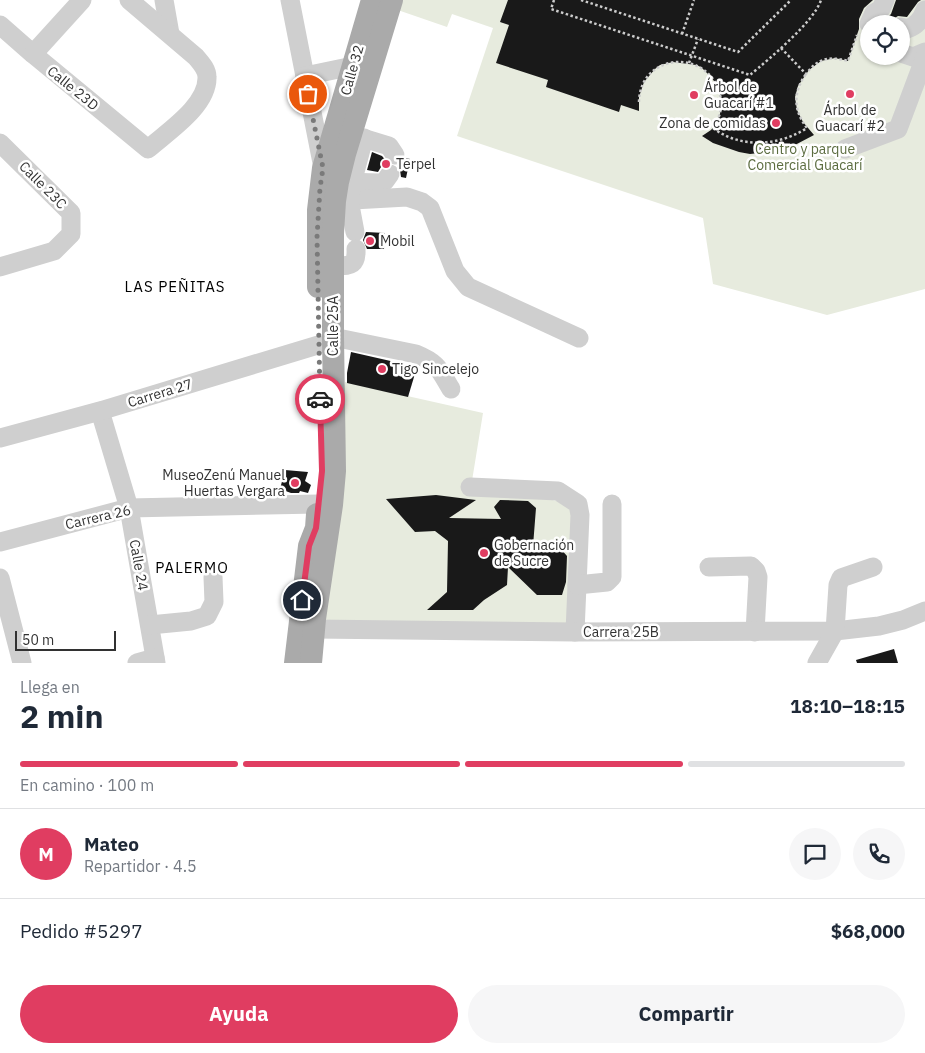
<!DOCTYPE html>
<html lang="es">
<head>
<meta charset="utf-8">
<style>
  :root { --surface:#fff; --page:#f6f6f7; --text:#1f2937; --muted:#747a83; --line:#e0e1e3; --accent:#e03d61 }
  body { margin:0; font-family:"IBM Plex Sans",sans-serif; background:var(--page); color:var(--text); height:100vh; display:flex; flex-direction:column; font-size:19px; white-space:nowrap }
  * { box-sizing:border-box; margin:0 }
  p { font-size:16px; color:var(--muted) }
  .icon { flex:none; width:28px; height:28px; fill:none; stroke:currentColor; stroke-width:2; stroke-linecap:round; stroke-linejoin:round }
  .map { position:relative; height:663px; overflow:hidden }
  .side { display:flex; flex-direction:column; background:var(--surface); flex:1 }
  .side>* { flex:none }
  .fabs { position:absolute; left:860px; top:15px; display:grid; gap:10px }
  .fabs a { display:grid; place-items:center; width:50px; height:50px; border-radius:50%; background:var(--surface); box-shadow:0 1px 4px #0004; font-size:25px }
  .scale { position:absolute; left:15px; bottom:12px; width:101px; box-sizing:border-box; padding-left:5px; border:2px solid #323232; border-top:0; font-size:14px; line-height:18px; white-space:nowrap; color:#323232; -webkit-text-stroke:4px #fff; paint-order:stroke }
  .pin { position:absolute; display:grid; place-items:center; width:42px; height:42px; color:#fff; margin:-21px; border:2px solid #fff; border-radius:50%; box-shadow:0 1px 5px #0007 }
  .courier { position:absolute; display:grid; place-items:center; width:50px; height:50px; margin:-25px; border:4px solid #e03d61; border-radius:50%; background:#fff; color:#222; box-shadow:0 1px 6px #0007 }
  .head em { font-style:normal; font-weight:800 }
  .head div { display:flex; flex-direction:column-reverse }
  .head { display:flex; align-items:center; justify-content:space-between; height:85px; padding:0 20px }
  h1 { font-size:32px; font-weight:800; line-height:38px }
  .bar { display:grid; grid-template-columns:repeat(4,1fr); gap:8px 5px; align-content:center; height:60px; padding:0 20px }
  .bar i { height:6px; border-radius:4px; background:var(--line) }
  .bar .current { background:var(--accent) }
  .bar p { grid-column:span 4 }
  .line { display:flex; align-items:center; gap:12px; padding:0 20px; border-top:1px solid var(--line) }
  .line div { flex:1 }
  .round { display:grid; place-items:center; flex:none; width:52px; height:52px; border-radius:26px; background:var(--page) }
  .action { display:flex; gap:10px; margin-top:auto; padding:10px 20px }
  .action a { flex:1; height:58px; border-radius:30px; background:var(--accent); color:#fff; font-size:20px; font-weight:800; line-height:58px; text-align:center }
  .action a+a { background:var(--page); color:var(--text) }
  .map>svg:first-child { display:block }
  .green { fill:#e7ebde; fill-rule:evenodd }
  .building { fill:#191919 }
  .lines { fill:none; stroke-linecap:round; stroke-linejoin:round }
  .path { stroke:#ccc; stroke-width:2.5; stroke-dasharray:2.5 2.5; stroke-linecap:butt }
  .minor { stroke:#cfcfcf; stroke-width:19 }
  .major { stroke:#aaa; stroke-width:22 }
  .done { stroke:#7a7a7a; stroke-width:5; stroke-dasharray:0 9 }
  .route { stroke:#e03d61; stroke-width:6 }
  .poi-dot { fill:#e03d61; stroke:#fff; stroke-width:2 }
  .labels { text-anchor:middle; stroke-width:5; stroke-linejoin:round; paint-order:stroke }
  .street-label { font-size:14px; fill:#323232; stroke:#fff }
  .poi-label { font-size:14px; fill:#323232; stroke:#fff; text-anchor:start }
  .park-label { font-size:14px; fill:#5c6d40; stroke:#fff }
  .neighbourhood-label { font-size:15px; letter-spacing:1px; fill:#000; stroke:#fff }
</style>
</head>
<body>
<div class="map">
<svg width="925" height="663" viewBox="0 0 925 663">
  <rect width="100%" height="100%" fill="#fff"/>
  <!-- green -->
  <g class="green">
    <path d="M392,0H925V289L827,315L713,284L703,218L457,136L493,28L452,14L447,27L389,7ZM869,24H901V56H869Z"/>
    <path d="M345,382L483,413L471,487L578,504L575,632L314,629Z"/>
  </g>
  <!-- building -->
  <g class="building">
    <path d="M508,0H873L864,8L859,19V29L848,61L835,58L821,61L809,70L798,86L795,97L797,110L803,122L814,135L793,146L769,152L750,154L739,152L713,143L702,136L711,130L716,124L720,114L721,99L719,89L712,78L701,67L696,65L673,62L660,65L655,69L644,82L639,97V111L621,105L619,112L546,87L548,80L496,63L509,25L500,22Z"/>
    <path d="M896,0H921L918,2L907,17L898,16L893,19L890,24H881L891,14Z"/>
    <path d="M372,152L382,156L388,163L381,167L378,172L367,170Z"/>
    <path d="M406,158L410,159L406,178L401,177L400,170L397,166L402,164Z"/>
    <path d="M366,232L385,233L384,249H367L363,240Z"/>
    <path d="M351,352L417,367L408,397L347,383V373Z"/>
    <path d="M285,470L308,472L305,481L311,485L308,493L300,491L299,493H291L280,489Z"/>
    <path d="M436,495L476,500L449,518L501,519L494,507L500,500L528,501L536,508L533,546L559,547L567,556L566,582L562,595H537L508,567L507,585L484,600L473,610H427L447,592L448,541L435,531L415,532L386,499Z"/>
    <path d="M894,649L898,663H857L856,660Z"/>
  </g>
  <g class="lines">
    <!-- path -->
    <g class="path">
      <path d="M554,0L551,9L750,75C769,59 814,22 821,0"/>
      <path d="M581,0L738,52L791,0"/>
      <path d="M682,34L694,0"/>
      <path d="M781,48L806,74C818,58 829,56 848,61L857,35"/>
      <path d="M689,63L698,39"/>
      <path d="M639,102C640,52 709,48 720,95C723,106 720,118 713,128C741,149 779,146 807,128C793,110 793,92 806,74"/>
    </g>
    <!-- minor -->
    <g class="minor">
      <path d="M164,0L170,34"/>
      <path d="M290,0L323,168"/>
      <path d="M869,24L874,13L881,9L885,0"/>
      <path d="M0,25L33,54L148,149C167,132 208,106 207,77C207,69 201,63 196,57L129,0"/>
      <path d="M901,27L907,29C916,26 922,19 925,10"/>
      <path d="M901,53L913,57L925,52"/>
      <path d="M33,54L82,0"/>
      <path d="M305,76L353,66L365,69"/>
      <path d="M353,135L389,146L395,155"/>
      <path d="M0,143L71,213V234L54,251L0,267"/>
      <path d="M845,149L898,129L925,57"/>
      <path d="M341,182L380,183L385,181L390,174"/>
      <path d="M335,201L407,197L422,202L430,208L455,271L468,287L579,338"/>
      <path d="M355,232L349,200L352,183L364,138"/>
      <path d="M333,266C348,265 357,268 356,249"/>
      <path d="M333,337L416,354C438,363 439,369 451,389"/>
      <path d="M100,411L129,508L156,663"/>
      <path d="M0,438L100,411L318,345"/>
      <path d="M470,487L558,491L578,504L580,515L575,632"/>
      <path d="M0,542L129,508L318,504"/>
      <path d="M709,567L751,566L756,571L758,577L755,632"/>
      <path d="M0,578L22,663"/>
      <path d="M577,585L607,582L612,577V504"/>
      <path d="M150,625L191,621L207,616L214,602L213,577"/>
      <path d="M314,629L575,632L835,631L879,626L903,620L925,611"/>
      <path d="M137,663L155,658"/>
      <path d="M817,663L835,631L838,585L841,578L873,567"/>
    </g>
    <!-- major -->
    <g class="major">
      <path d="M318,287V210L323,168L372,0"/>
      <path d="M295,663L309,546L316,528L317,514"/>
      <path d="M311,663L315,619L332,505L335,471L333,337V233L335,201L338,182L345,154L392,0"/>
    </g>
  </g>
  <g class="lines">
    <!-- done -->
    <path class="done" d="M308,94L323,168L320,188L317,237L320,399"/>
    <!-- route -->
    <path class="route" d="M302,600L309,546L316,528L322,471L320,399"/>
  </g>
  <!-- markers -->
  <g class="poi-dot">
    <circle cx="850" cy="94" r="5"/>
    <circle cx="694" cy="95" r="5"/>
    <circle cx="776" cy="123" r="5"/>
    <circle cx="386" cy="164" r="5"/>
    <circle cx="370" cy="241" r="5"/>
    <circle cx="382" cy="369" r="5"/>
    <circle cx="295" cy="483" r="5"/>
    <circle cx="484" cy="553" r="5"/>
  </g>
  <g class="labels">
    <!-- street labels -->
    <g class="street-label">
      <text transform="translate(352 70) rotate(-74)" y="5">Calle 32</text>
      <text transform="translate(73 88) rotate(39)" y="5">Calle 23D</text>
      <text transform="translate(43 185) rotate(45)" y="5">Calle 23C</text>
      <text transform="translate(333 326) rotate(-90)" y="5">Calle 25A</text>
      <text transform="translate(160 393) rotate(-17)" y="5">Carrera 27</text>
      <text transform="translate(98 517) rotate(-13)" y="5">Carrera 26</text>
      <text transform="translate(139 565) rotate(80)" y="5">Calle 24</text>
      <text x="621" y="637">Carrera 25B</text>
    </g>
    <!-- poi labels -->
    <g class="poi-label">
      <text x="704" y="92">Árbol de<tspan x="704" dy="16">Guacarí #1</tspan></text>
      <text x="850" y="115" text-anchor="middle">Árbol de<tspan x="850" dy="16">Guacarí #2</tspan></text>
      <text x="766" y="128" text-anchor="end">Zona de comidas</text>
      <text x="396" y="169">Terpel</text>
      <text x="380" y="246">Mobil</text>
      <text x="392" y="374">Tigo Sincelejo</text>
      <text x="285" y="480" text-anchor="end">MuseoZenú Manuel<tspan x="285" dy="16">Huertas Vergara</tspan></text>
      <text x="494" y="550">Gobernación<tspan x="494" dy="16">de Sucre</tspan></text>
    </g>
    <!-- park labels -->
    <g class="park-label">
      <text x="805" y="154">Centro y parque<tspan x="805" dy="16">Comercial Guacarí</tspan></text>
    </g>
    <!-- neighbourhood labels -->
    <g class="neighbourhood-label">
      <text x="175" y="292">LAS PEÑITAS</text>
      <text x="192" y="573">PALERMO</text>
    </g>
  </g>
</svg>
<div class="fabs">
<a><svg class="icon" aria-label="locate" viewBox="0 0 24 24"><circle cx="12" cy="12" r="6"/><path d="M12 2v4M12 18v4M2 12h4M18 12h4"/></svg></a>
</div>
<div class="scale">50 m</div>
<div class="pin" style="left:308px;top:94px;background:#ea580c"><svg class="icon" aria-label="bag" viewBox="0 0 24 24"><path d="M5 8h14l-1 12H6zM9 8a3 3 0 0 1 6 0"/></svg></div>
<div class="pin" style="left:302px;top:600px;background:#1f2937"><svg class="icon" aria-label="home" viewBox="0 0 24 24"><path d="M3 11l9-7 9 7M6 9v11h12V9"/></svg></div>
<div class="courier" style="left:320px;top:399px"><svg class="icon" aria-label="car" viewBox="0 0 24 24"><path d="M5 17H2v-5l4-1 3-4h7l3 4 3 1v5h-3M9 17h6M6 11h13"/><circle cx="7" cy="17" r="2"/><circle cx="17" cy="17" r="2"/></svg></div>
</div>
<section class="side">
<div class="head"><div><h1>2 min</h1><p>Llega en</p></div><em>18:10–18:15</em></div>
<div class="bar"><i class="current"></i><i class="current"></i><i class="current"></i><i></i><p>En camino · 100 m</p></div>
<div class="line" style="height:90px"><b class="round" style="background:var(--accent);color:#fff">M</b><div><b>Mateo</b><p>Repartidor · 4.5</p></div><a class="round"><svg class="icon" aria-label="chat" viewBox="0 0 24 24"><path d="M4 5h16v11H9l-5 4z"/></svg></a><a class="round"><svg class="icon" aria-label="phone" viewBox="0 0 24 24"><path d="M5 4h4l2 5-3 2q2 4 5 5l2-3 5 2v4C11 20 4 13 5 4z"/></svg></a></div>
<div class="line" style="height:65px"><div>Pedido #5297</div><b>$68,000</b></div>
<div class="action"><a>Ayuda</a><a>Compartir</a></div>
</section>
</body>
</html>
